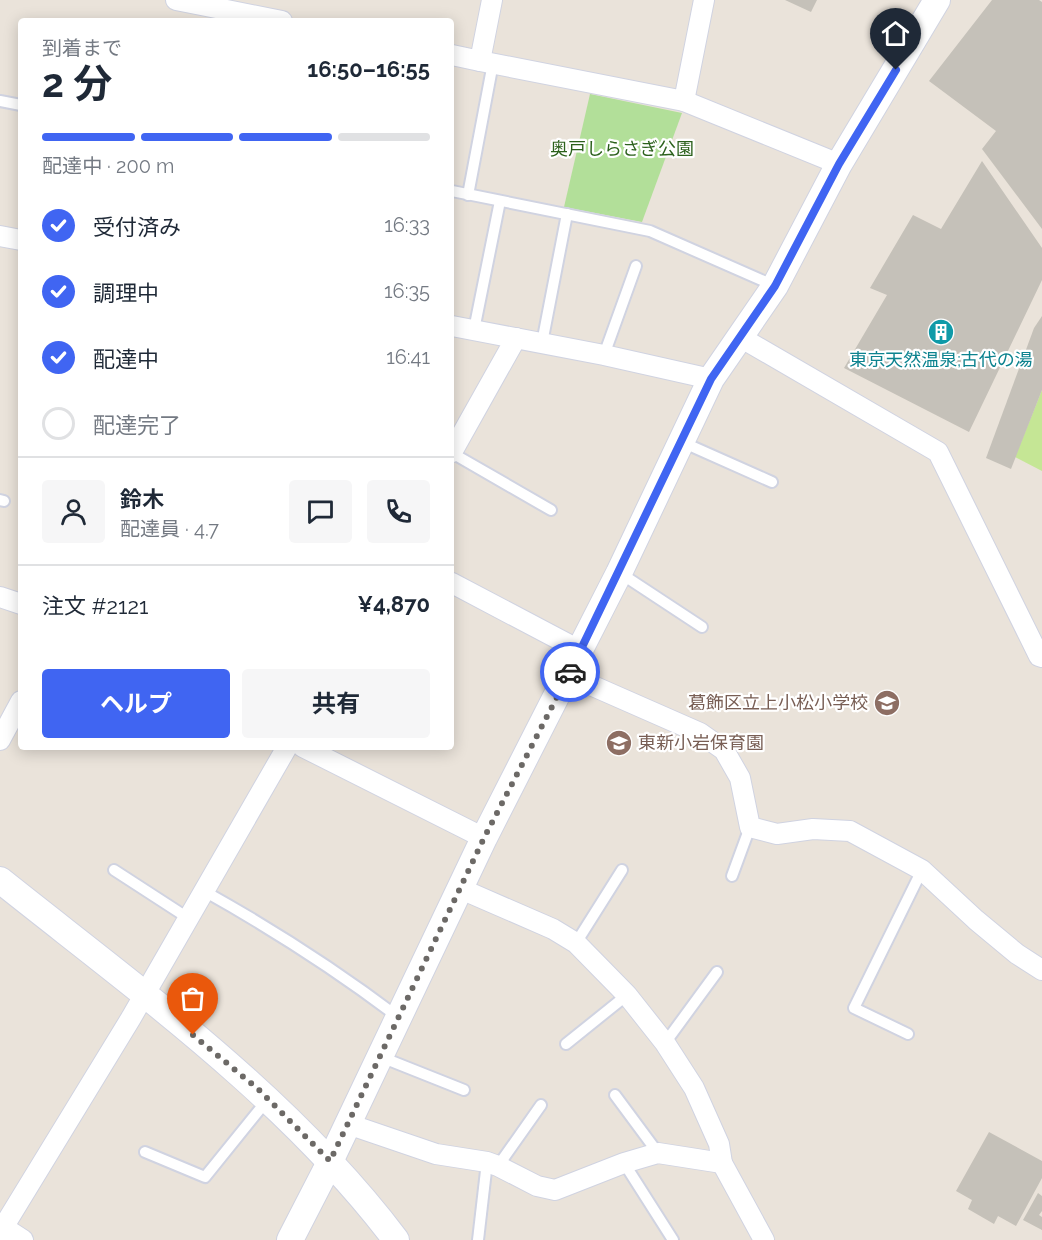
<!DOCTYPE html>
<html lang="ja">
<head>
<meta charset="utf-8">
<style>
  :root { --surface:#fff; --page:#f6f6f7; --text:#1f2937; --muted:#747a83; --line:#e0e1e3; --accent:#4065f2 }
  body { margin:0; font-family:Raleway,"Noto Sans JP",sans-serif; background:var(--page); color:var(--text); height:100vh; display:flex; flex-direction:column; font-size:22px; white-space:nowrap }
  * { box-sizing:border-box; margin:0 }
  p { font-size:20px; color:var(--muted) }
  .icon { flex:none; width:33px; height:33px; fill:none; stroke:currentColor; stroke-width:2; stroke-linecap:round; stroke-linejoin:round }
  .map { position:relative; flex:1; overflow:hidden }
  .details { position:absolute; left:18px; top:18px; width:436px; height:732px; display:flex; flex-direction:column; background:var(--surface); border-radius:6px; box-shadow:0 3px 15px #0003 }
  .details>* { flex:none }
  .pin { position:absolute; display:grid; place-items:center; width:51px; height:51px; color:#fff; margin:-62px -26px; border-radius:50% 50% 50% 0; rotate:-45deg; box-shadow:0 0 6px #0007 }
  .pin .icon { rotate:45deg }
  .courier { position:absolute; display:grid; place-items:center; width:60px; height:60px; margin:-30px; border:4px solid #4065f2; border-radius:50%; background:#fff; color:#222; box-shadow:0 2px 8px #0007 }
  .head em { font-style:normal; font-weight:700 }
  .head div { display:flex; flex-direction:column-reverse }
  .head { display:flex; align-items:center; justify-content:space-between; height:102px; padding:0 24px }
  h1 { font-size:39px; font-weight:700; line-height:45px }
  .bar { display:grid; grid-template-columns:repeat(4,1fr); gap:9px 6px; align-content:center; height:72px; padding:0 24px }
  .bar i { height:8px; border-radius:4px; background:var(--line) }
  .bar .selected { background:var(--accent) }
  .bar p { grid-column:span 4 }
  .line { display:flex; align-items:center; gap:15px; padding:0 24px; border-top:2px solid var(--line) }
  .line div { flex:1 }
  .round { display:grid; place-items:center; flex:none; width:63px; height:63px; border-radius:6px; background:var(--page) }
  ol { padding:0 24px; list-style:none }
  li { display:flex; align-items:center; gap:18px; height:66px }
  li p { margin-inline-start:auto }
  li .icon { padding:6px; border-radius:50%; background:var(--accent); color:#fff; stroke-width:4 }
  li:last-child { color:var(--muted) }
  li i { width:33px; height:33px; border:3px solid var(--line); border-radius:50% }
  .button { display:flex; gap:12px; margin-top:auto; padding:12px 24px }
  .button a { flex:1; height:69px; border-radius:6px; background:var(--accent); color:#fff; font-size:24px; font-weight:700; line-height:69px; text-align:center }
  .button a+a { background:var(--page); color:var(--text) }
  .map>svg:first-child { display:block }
  .green { fill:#b2df99 }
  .pitch { fill:#c5e695 }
  .building { fill:#c5c1b9 }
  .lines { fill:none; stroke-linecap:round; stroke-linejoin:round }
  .service-casing { stroke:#d0d3e1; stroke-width:14 }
  .minor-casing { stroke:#d0d3e1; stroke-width:22 }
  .tertiary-casing { stroke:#d0d3e1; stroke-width:28 }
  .service { stroke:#fff; stroke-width:10 }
  .minor { stroke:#fff; stroke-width:20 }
  .tertiary { stroke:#fff; stroke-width:26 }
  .done { stroke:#6c6966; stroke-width:6; stroke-dasharray:0 10.8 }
  .route { stroke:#4065f2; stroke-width:8 }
  .labels { text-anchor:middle; stroke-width:4.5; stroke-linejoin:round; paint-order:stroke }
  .park-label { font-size:18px; fill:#2c611c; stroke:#fff }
  .culture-label { font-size:18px; fill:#0d838f; stroke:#fff }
  .education-label { font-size:18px; fill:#785e54; stroke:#fff; text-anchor:end }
</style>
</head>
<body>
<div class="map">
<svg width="1042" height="1240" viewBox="0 0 1042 1240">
  <rect width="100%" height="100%" fill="#eae3da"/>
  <!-- green -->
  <path class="green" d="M590,94L682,113L642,222L564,207Z"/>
  <!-- pitch -->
  <path class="pitch" d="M1042,390V471L1015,457Z"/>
  <!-- building -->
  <g class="building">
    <path d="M785,0H817L811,12Z"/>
    <path d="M992,0H1039L1042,2V229L982,149L996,131L929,81Z"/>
    <path d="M982,161L1042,248V280L969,432L844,368L887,295L870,288L913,215L941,229Z"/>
    <path d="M1042,316V390L1011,469L986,458L1034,328Z"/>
    <path d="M989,1132L1042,1161V1178L1016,1226L998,1216L994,1224L968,1209L972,1200L956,1191Z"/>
    <path d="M1038,1193L1042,1196V1211L1039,1215L1042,1217V1230L1023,1220Z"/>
  </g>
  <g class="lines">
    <!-- service casing -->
    <g class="service-casing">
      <g id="service">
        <path d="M0,101L21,105"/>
        <path d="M452,191L650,231L775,286"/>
        <path d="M468,195L493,63"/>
        <path d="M474,330L500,201"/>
        <path d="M542,343L567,214"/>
        <path d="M604,355L636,266"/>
        <path d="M682,442L772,482"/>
        <path d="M452,453L551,510"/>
        <path d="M0,500L4,501"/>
        <path d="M620,573L702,627"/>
        <path d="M114,870L188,918"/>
        <path d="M732,876L750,827"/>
        <path d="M204,891C272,929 336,970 398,1017"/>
        <path d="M576,943L622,870"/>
        <path d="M908,1034L854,1008L922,870"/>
        <path d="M665,1043L717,972"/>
        <path d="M566,1044L627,995"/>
        <path d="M381,1057L464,1090"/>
        <path d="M615,1095L658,1153"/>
        <path d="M145,1152L205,1177L268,1099"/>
        <path d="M624,1163L673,1240"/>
        <path d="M498,1166L541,1105"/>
        <path d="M478,1240L487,1162"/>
      </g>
    </g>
    <!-- minor casing -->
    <g class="minor-casing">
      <g id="minor">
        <path d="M176,0L282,21"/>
        <path d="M492,0L480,61L684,101L704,0"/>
        <path d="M452,55L480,61"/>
        <path d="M684,101L839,164"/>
        <path d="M0,236L21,240"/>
        <path d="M452,326L604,355L711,379"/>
        <path d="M740,337L938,452L1039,656L1042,657"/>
        <path d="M452,452L516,338"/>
        <path d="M452,583L581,651"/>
        <path d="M0,597L21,604"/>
        <path d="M568,675L700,733L724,750L740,778L750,827L777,834L813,829L850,831L922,870L976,920L1017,954L1042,970"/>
        <path d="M0,740L21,701"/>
        <path d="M303,747L484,838"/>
        <path d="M461,889L553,929L576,943L627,995L665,1043L694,1088L719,1144L722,1163L764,1240"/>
        <path d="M348,1124L436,1154L487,1162L498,1166L537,1186L555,1190L624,1163L658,1153L722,1163"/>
        <path d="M0,1225L23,1240"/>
        <path d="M0,1237L4,1226L131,1018L287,747"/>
      </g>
    </g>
    <!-- tertiary casing -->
    <g class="tertiary-casing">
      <g id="tertiary">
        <path d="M0,880C139,991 288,1097 396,1240"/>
        <path d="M290,1240L325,1172L484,838L619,573L711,379L775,286L839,164L937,0"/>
      </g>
    </g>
    <!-- service -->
    <use href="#service" class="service"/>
    <!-- minor -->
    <use href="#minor" class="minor"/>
    <!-- tertiary -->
    <use href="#tertiary" class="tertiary"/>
  </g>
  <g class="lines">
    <!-- done -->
    <path class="done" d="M193,1035L258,1089L330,1161L484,838L570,672"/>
    <!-- route -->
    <path class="route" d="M570,672L711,379L775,286L839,164L896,70"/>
  </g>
  <!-- icons -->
  <defs>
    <g id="building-disc" transform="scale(1.35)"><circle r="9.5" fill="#0f9aa8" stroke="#fff"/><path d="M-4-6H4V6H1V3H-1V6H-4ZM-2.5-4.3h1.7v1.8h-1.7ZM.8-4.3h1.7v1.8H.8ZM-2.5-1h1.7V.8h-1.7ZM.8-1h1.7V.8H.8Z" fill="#fff"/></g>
    <g id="school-disc" transform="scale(1.35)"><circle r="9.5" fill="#8d6e63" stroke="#fff"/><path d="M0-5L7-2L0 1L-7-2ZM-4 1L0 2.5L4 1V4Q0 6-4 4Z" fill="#fff"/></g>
  </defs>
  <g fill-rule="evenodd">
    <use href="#building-disc" x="941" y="332"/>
    <use href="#school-disc" x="887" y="703"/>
    <use href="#school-disc" x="619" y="743"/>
  </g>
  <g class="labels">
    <!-- park labels -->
    <g class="park-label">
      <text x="622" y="155">奥戸しらさぎ公園</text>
    </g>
    <!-- culture labels -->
    <g class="culture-label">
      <text x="941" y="366">東京天然温泉;古代の湯</text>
    </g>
    <!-- education labels -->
    <g class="education-label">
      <text x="868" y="709">葛飾区立上小松小学校</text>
      <text x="638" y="749" text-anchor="start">東新小岩保育園</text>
    </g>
  </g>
</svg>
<div class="pin" style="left:193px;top:1035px;background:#ea580c"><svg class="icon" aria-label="bag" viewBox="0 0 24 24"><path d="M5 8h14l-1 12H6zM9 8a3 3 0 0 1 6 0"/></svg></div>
<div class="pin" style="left:896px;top:70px;background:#1f2937"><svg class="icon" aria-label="home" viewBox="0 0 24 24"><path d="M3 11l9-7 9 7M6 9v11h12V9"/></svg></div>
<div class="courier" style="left:570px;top:672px"><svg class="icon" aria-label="car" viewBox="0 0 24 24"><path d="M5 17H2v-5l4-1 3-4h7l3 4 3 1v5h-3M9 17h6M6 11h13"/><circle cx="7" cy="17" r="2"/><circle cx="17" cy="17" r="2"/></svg></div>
<section class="details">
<div class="head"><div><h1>2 分</h1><p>到着まで</p></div><em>16:50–16:55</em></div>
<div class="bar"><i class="selected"></i><i class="selected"></i><i class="selected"></i><i></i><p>配達中 · 200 m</p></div>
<ol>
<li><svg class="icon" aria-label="check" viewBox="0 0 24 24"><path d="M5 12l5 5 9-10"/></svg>受付済み<p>16:33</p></li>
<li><svg class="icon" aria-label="check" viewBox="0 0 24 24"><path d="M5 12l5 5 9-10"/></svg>調理中<p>16:35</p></li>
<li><svg class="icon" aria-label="check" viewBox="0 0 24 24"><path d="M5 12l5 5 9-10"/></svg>配達中<p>16:41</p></li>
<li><i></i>配達完了</li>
</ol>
<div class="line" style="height:108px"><a class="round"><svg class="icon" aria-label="person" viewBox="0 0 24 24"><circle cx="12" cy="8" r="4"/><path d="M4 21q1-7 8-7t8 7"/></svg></a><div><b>鈴木</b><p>配達員 · 4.7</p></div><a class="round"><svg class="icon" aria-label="chat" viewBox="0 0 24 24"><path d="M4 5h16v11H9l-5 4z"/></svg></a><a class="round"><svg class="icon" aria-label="phone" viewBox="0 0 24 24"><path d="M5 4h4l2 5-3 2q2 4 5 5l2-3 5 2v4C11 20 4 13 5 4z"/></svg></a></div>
<div class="line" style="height:78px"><div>注文 #2121</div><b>¥4,870</b></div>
<div class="button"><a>ヘルプ</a><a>共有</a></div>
</section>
</div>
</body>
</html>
